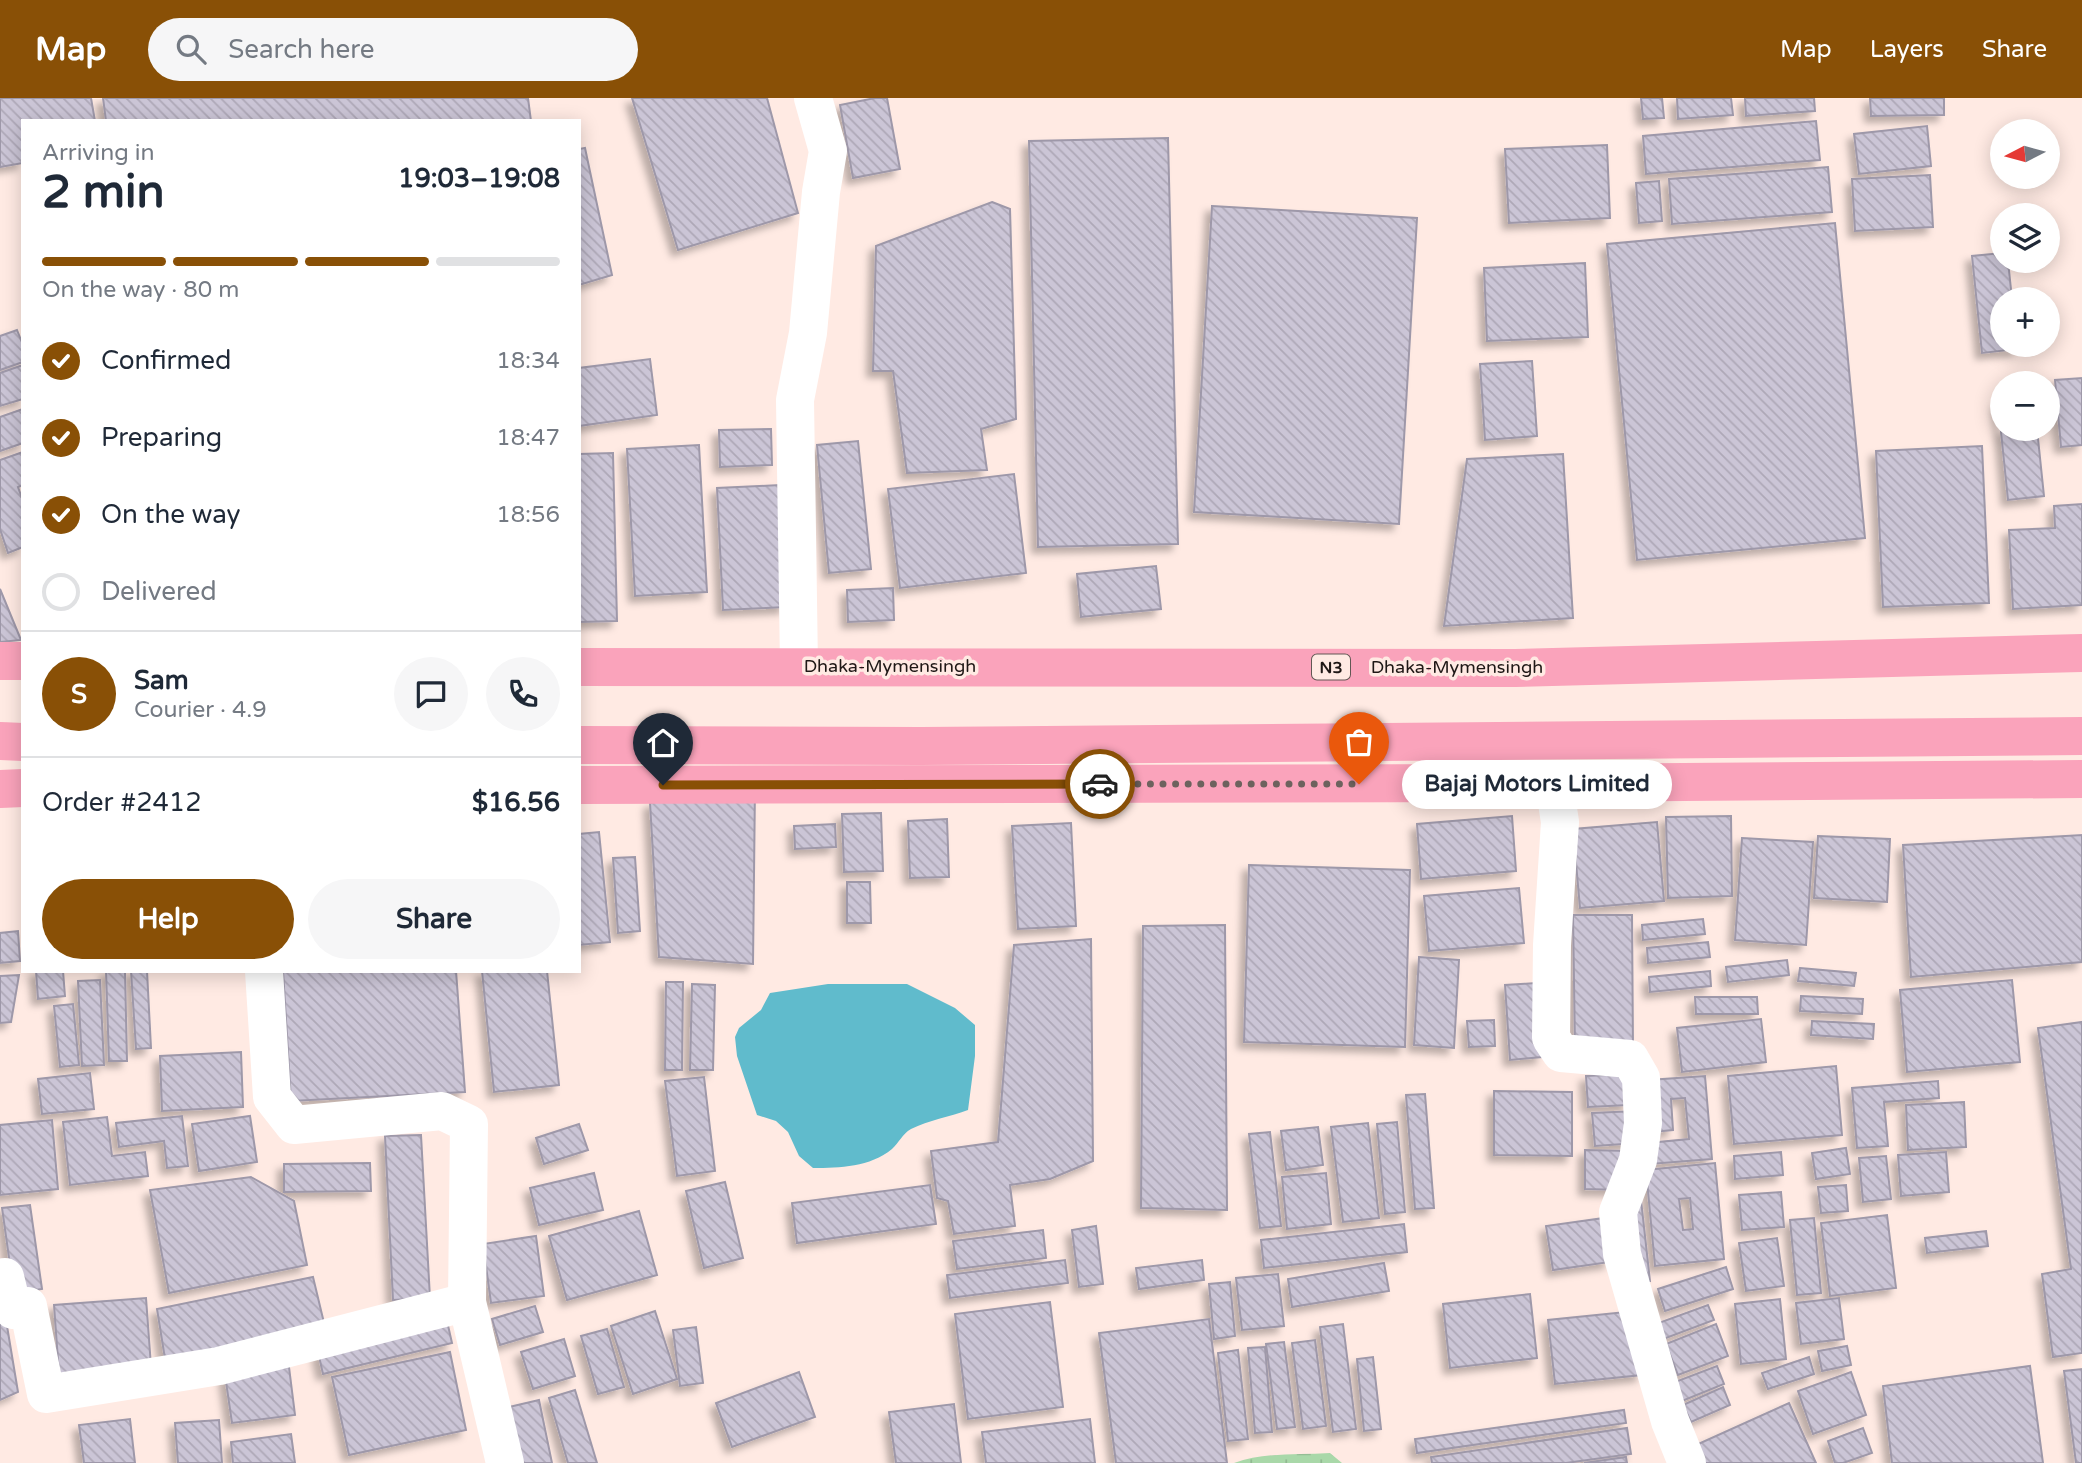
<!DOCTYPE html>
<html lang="en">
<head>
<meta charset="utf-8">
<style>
  :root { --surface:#fff; --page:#f6f6f7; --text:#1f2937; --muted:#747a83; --line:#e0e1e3; --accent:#895006 }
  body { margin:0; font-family:"Varela Round",sans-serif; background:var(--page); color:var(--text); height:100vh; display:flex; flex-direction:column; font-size:26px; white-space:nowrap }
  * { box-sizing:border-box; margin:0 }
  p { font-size:23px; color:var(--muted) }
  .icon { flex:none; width:38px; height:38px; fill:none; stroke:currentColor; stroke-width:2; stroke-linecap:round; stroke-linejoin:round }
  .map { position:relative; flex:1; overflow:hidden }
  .drawer { position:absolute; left:21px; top:21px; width:560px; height:854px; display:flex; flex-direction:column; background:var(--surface); border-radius:0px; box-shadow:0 4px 18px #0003 }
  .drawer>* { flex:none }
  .needle { width:46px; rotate:264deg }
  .fabs { position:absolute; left:1990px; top:21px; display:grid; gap:14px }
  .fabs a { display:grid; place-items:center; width:70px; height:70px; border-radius:50%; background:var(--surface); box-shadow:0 4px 18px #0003; font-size:35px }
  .pin { position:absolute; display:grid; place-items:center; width:60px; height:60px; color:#fff; margin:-72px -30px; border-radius:50% 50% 50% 0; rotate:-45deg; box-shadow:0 0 7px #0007 }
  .pin .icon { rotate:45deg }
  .courier { position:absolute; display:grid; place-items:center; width:70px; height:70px; margin:-35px; border:5px solid #895006; border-radius:50%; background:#fff; color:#222; box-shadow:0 2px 9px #0007 }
  .bubble { position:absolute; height:49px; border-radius:24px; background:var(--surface); box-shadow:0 4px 18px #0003; font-size:23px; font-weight:700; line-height:49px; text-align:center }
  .summary em { font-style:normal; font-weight:700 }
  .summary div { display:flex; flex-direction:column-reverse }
  .summary { display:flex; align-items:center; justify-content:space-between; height:119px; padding:0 21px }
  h1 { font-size:46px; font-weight:700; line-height:52px }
  .bar { display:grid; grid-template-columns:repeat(4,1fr); gap:10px 7px; align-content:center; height:84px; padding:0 21px }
  .bar i { height:9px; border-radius:5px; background:var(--line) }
  .bar .on { background:var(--accent) }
  .bar p { grid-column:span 4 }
  .line { display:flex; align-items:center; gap:18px; padding:0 21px; border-top:2px solid var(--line) }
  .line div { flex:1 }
  .round { display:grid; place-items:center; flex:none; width:74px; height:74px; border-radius:37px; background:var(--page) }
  ol { padding:0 21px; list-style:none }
  li { display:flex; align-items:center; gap:21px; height:77px }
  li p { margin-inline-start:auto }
  li .icon { padding:7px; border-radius:50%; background:var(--accent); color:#fff; stroke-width:4 }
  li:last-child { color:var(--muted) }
  li i { width:38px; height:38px; border:4px solid var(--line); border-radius:50% }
  .action { display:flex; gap:14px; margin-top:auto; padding:14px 21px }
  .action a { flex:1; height:80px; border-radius:42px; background:var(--accent); color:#fff; font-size:28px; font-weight:700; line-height:80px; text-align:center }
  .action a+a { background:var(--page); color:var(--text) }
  header { display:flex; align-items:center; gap:42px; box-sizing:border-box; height:98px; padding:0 35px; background:var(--accent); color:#fff }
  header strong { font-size:33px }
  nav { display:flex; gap:38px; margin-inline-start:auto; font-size:24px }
  .search { width:490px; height:63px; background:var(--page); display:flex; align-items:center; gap:18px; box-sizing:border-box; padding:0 24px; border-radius:38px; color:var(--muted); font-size:26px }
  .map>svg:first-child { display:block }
  .wetland { fill:url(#wetland-marsh) }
  .water { fill:#60bbcc }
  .building { fill:url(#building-back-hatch); stroke:#9e98a9; stroke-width:2; fill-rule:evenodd; filter:url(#shadow) }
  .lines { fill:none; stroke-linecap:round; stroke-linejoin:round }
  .minor { stroke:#fff; stroke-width:38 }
  .highway { stroke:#faa3bb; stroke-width:38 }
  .done { stroke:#6d625e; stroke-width:7; stroke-dasharray:0 12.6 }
  .route { stroke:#895006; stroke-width:9 }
  .labels { text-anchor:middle; stroke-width:7; stroke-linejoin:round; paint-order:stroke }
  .shield { fill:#ffeae3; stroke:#625754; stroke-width:2 }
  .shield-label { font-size:16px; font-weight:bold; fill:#1f1816 }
  .street-label { font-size:18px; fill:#1f1816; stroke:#ffeae3 }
</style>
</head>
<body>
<header>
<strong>Map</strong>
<div class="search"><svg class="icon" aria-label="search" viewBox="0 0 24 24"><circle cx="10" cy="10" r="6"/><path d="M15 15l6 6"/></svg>Search here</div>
<nav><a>Map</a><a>Layers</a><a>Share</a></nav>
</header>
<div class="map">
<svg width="2082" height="1365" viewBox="0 0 2082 1365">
  <defs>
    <pattern id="wetland-marsh" width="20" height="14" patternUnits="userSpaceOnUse" patternTransform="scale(1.75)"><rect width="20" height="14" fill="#a9d8a9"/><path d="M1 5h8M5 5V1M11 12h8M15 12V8" fill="none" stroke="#91b991"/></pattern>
    <pattern id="building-back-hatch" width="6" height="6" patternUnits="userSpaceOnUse" patternTransform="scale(1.75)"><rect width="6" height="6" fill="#cbc5d6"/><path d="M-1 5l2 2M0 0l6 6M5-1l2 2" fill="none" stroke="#aea8b7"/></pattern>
    <filter id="shadow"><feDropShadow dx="-6" dy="6" stdDeviation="3.5" flood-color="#0004"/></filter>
  </defs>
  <rect width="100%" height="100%" fill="#ffeae3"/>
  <!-- wetland -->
  <path class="wetland" d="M1330,1355L1342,1365H1234C1264,1354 1298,1357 1330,1355Z"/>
  <!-- water -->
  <path class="water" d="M828,886H907L955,910L975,927V958L968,1012C949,1019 929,1022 911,1031C902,1036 899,1045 892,1051C870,1069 840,1070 813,1070L799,1058L788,1034L776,1023L757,1017L737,958L735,939L739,930L761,912L770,895Z"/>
  <!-- building -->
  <g class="building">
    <path d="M0,0H91L95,23H23V65L0,69Z"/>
    <path d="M103,0H528L531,23H106Z"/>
    <path d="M632,0H767L798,115L678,152Z"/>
    <path d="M875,0H887L900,71L853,80L840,7Z"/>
    <path d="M1641,0H1662L1664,20L1643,21Z"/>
    <path d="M1677,0H1731L1733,17L1678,21Z"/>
    <path d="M1745,0H1814L1815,13L1746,18Z"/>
    <path d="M1870,0H1944V17L1871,18Z"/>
    <path d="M1816,23L1820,62L1646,76L1643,38Z"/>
    <path d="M1927,28L1931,68L1859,76L1854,36Z"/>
    <path d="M1168,40L1178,446L1038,449L1029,43Z"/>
    <path d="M1607,47L1610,120L1509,125L1505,51Z"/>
    <path d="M585,50L612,177L579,187V51Z"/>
    <path d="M1828,69L1832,114L1672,126L1669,81Z"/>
    <path d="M1930,77L1933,129L1855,133L1852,81Z"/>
    <path d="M1659,83L1662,123L1639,125L1636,85Z"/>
    <path d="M992,104L1010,111L1016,321L981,331L987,372L907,375L893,273H873L876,148Z"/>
    <path d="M1212,108L1417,120L1399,426L1194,414Z"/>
    <path d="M1835,125L1865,440L1637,462L1607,146Z"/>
    <path d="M2002,155V163H2008L2012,201H2002V247H2017L2018,251L1982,255L1972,158Z"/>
    <path d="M1585,165L1588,239L1487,243L1484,170Z"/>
    <path d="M17,232L23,247V264L0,272V238Z"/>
    <path d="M650,261L657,317L579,328V270Z"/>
    <path d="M1532,263L1537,338L1485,342L1480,266Z"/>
    <path d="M23,267V301L0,308V275Z"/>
    <path d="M2082,280V347L2061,349L2055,282Z"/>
    <path d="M1998,305H2002V331H2037L2044,398L2008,402Z"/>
    <path d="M23,311V345L0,353V319Z"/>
    <path d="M771,331L772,367L720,369L719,332Z"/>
    <path d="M858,343L871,471L829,475L817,347Z"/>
    <path d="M699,347L707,494L635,498L627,351Z"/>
    <path d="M1982,348L1989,505L1883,509L1876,353Z"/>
    <path d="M23,354V387L18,389L23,403V449L8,455L0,431V362Z"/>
    <path d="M613,355L617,523L579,524V356Z"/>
    <path d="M1563,356L1573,520L1444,528L1467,361Z"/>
    <path d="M1014,376L1026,475L900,490L888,391Z"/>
    <path d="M780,387L786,509L723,512L717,390Z"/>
    <path d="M2082,406V507L2013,511L2009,432L2055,430L2054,408Z"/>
    <path d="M1156,468L1161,511L1081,519L1077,476Z"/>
    <path d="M893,490L894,522L848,524L847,492Z"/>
    <path d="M0,491L21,542L0,544Z"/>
    <path d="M755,688L753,866L659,859L650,705Z"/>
    <path d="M881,715L883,773L844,774L842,716Z"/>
    <path d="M1512,718L1516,773L1421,781L1417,726Z"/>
    <path d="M1731,718L1732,798L1668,800L1666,719Z"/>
    <path d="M947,721L949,779L910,780L908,723Z"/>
    <path d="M1657,724L1664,803L1580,810L1573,731Z"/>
    <path d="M1071,725L1076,828L1018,831L1012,728Z"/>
    <path d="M835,726L836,749L795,751L794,728Z"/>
    <path d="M599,734L610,844L579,847V736Z"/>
    <path d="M2082,737V864L1911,879L1903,747Z"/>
    <path d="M1818,738L1890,741L1887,804L1814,800Z"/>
    <path d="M1742,740L1813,744L1806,847L1735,842Z"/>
    <path d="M635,759L640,833L618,835L613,760Z"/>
    <path d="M1249,767L1410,772L1405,949L1244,944Z"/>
    <path d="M847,784H870L871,825H847Z"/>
    <path d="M1519,790L1524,845L1429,853L1424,798Z"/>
    <path d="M1573,817H1632L1633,950H1575Z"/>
    <path d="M1703,821L1705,836L1643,842L1642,827Z"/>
    <path d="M1225,827L1227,1112L1141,1110L1143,828Z"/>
    <path d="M18,833L20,863L0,865V835Z"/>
    <path d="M1091,841L1093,1063L1050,1081L1010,1087L1015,1128L954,1136L948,1103L937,1100L931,1053L998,1044L1014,847Z"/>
    <path d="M1708,844L1710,859L1648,865L1647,850Z"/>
    <path d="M1419,859L1459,862L1454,950L1414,947Z"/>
    <path d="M1787,862L1789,877L1728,884L1726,869Z"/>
    <path d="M1800,870L1856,875L1854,888L1798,883Z"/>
    <path d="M36,873H63L65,898L38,901Z"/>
    <path d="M106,873H125L127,963H109Z"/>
    <path d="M131,873H147L151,950L136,951Z"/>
    <path d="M283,873H456L465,994L291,1003Z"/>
    <path d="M482,873H547L559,987L494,994Z"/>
    <path d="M1710,873L1711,888L1650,894L1649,879Z"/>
    <path d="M19,877L11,924L0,925V878Z"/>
    <path d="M100,882L104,967L82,968L78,883Z"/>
    <path d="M2012,882L2020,964L1907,974L1900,892Z"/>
    <path d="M666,884H683L682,972H665Z"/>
    <path d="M1536,885L1542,959L1510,962L1505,887Z"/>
    <path d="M692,886L715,887L713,972H690Z"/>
    <path d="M1801,898L1863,901L1862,916L1800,913Z"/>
    <path d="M1695,899H1757L1758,916H1696Z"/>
    <path d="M73,906L79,967L60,969L54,908Z"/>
    <path d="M1761,921L1766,964L1682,974L1677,930Z"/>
    <path d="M1494,922L1495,948L1469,949L1467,923Z"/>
    <path d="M1812,923L1874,926L1873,941L1811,937Z"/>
    <path d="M2082,924V1255L2053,1259L2042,1176L2071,1171L2038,930Z"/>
    <path d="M241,954L243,1009L162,1013L160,958Z"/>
    <path d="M1836,968L1842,1037L1734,1046L1728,978Z"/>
    <path d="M90,975L94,1011L42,1016L38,981Z"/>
    <path d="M1628,976L1629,1007L1588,1009L1586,978Z"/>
    <path d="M1705,978L1712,1061L1650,1066L1648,1045L1689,1041L1685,1000L1671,1001L1673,1032L1653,1034L1649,982Z"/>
    <path d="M704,979L715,1073L677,1078L665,983Z"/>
    <path d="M1938,983L1939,1000L1884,1004L1888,1048L1857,1050L1852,990Z"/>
    <path d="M1494,993L1572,994V1058L1494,1057Z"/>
    <path d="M1425,996L1434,1110L1415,1111L1406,997Z"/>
    <path d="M1964,1004L1966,1049L1908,1052L1906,1007Z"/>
    <path d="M1636,1013L1638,1045L1595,1048L1592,1015Z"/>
    <path d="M182,1018L188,1068L167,1070L164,1043L119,1049L116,1025Z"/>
    <path d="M250,1018L257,1064L199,1073L192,1026Z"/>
    <path d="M107,1019L112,1058L145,1054L148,1078L70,1087L63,1024Z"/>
    <path d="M52,1022L58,1091L0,1097V1027Z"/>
    <path d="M1397,1024L1405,1114L1385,1116L1377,1026Z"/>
    <path d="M1368,1025L1379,1120L1343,1124L1331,1029Z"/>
    <path d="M579,1026L588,1052L544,1066L536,1040Z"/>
    <path d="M1318,1029L1323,1067L1286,1072L1281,1033Z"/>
    <path d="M1270,1034L1281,1128L1260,1130L1249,1036Z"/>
    <path d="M421,1037L430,1200L393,1202L385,1038Z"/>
    <path d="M1846,1050L1850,1076L1816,1081L1812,1055Z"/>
    <path d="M1585,1052L1632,1053L1621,1092L1585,1091Z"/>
    <path d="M1781,1054L1783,1077L1735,1081L1734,1058Z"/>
    <path d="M1946,1054L1949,1094L1901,1098L1898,1057Z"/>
    <path d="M1886,1058L1891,1101L1863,1104L1859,1060Z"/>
    <path d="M370,1065L371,1093L284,1094V1066Z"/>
    <path d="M1715,1065L1724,1161L1655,1168L1646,1072ZM1690,1100L1693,1131L1683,1132L1679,1101Z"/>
    <path d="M594,1075L603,1112L539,1127L530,1090Z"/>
    <path d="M1326,1075L1331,1126L1287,1131L1282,1079Z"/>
    <path d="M251,1079L294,1103L307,1167L169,1195L150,1092Z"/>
    <path d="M725,1084L743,1160L704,1170L686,1093Z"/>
    <path d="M930,1087L936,1126L797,1145L792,1105Z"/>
    <path d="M1846,1087L1848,1113L1821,1115L1818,1089Z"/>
    <path d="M1640,1093L1650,1183L1633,1185L1625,1113Z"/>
    <path d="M1781,1094L1784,1129L1742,1132L1739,1097Z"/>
    <path d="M30,1107L42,1191L14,1195L2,1110Z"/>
    <path d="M639,1113L657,1177L567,1202L549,1138Z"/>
    <path d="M1887,1117L1896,1190L1830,1198L1821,1125Z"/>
    <path d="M1604,1120L1610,1164L1553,1172L1546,1128Z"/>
    <path d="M1814,1120L1821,1195L1797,1197L1790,1122Z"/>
    <path d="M1404,1126L1407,1154L1264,1170L1261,1142Z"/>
    <path d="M1096,1128L1103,1186L1079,1189L1072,1132Z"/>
    <path d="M1043,1132L1046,1160L957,1171L953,1143Z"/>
    <path d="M1986,1133L1988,1148L1927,1155L1925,1140Z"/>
    <path d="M536,1138L544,1198L491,1205L483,1146Z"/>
    <path d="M1777,1140L1784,1188L1746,1193L1739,1145Z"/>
    <path d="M1065,1162L1068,1185L950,1200L947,1177Z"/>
    <path d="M1202,1162L1204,1182L1139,1191L1136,1170Z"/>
    <path d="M1384,1165L1389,1193L1292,1209L1288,1181Z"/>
    <path d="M1726,1169L1733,1191L1665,1213L1658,1191Z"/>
    <path d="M1278,1176L1284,1228L1242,1232L1236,1180Z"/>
    <path d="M313,1179L325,1229L166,1267L157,1211Z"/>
    <path d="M1230,1184L1235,1238L1214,1241L1209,1186Z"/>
    <path d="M0,1186L18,1294L0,1302Z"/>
    <path d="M1530,1196L1537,1260L1450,1270L1443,1206Z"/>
    <path d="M146,1200L151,1268L59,1276L54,1207Z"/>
    <path d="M1839,1200L1844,1241L1801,1246L1796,1205Z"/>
    <path d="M1780,1201L1786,1261L1741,1266L1735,1206Z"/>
    <path d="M1050,1204L1063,1309L968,1321L955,1216Z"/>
    <path d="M1708,1207L1714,1222L1658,1243L1653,1227Z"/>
    <path d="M535,1208L543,1234L500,1247L492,1221Z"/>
    <path d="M655,1213L677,1281L633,1296L611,1228Z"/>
    <path d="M1635,1213L1642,1277L1555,1286L1548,1222Z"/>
    <path d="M1209,1221L1227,1365H1116L1099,1235Z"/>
    <path d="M447,1223L452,1245L323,1276L318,1254Z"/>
    <path d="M1343,1226L1356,1331L1333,1334L1320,1229Z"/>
    <path d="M1716,1226L1728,1258L1678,1277L1666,1246Z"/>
    <path d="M696,1229L703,1285L680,1288L673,1232Z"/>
    <path d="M607,1231L624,1289L598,1296L581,1238Z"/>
    <path d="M564,1241L575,1278L533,1291L521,1254Z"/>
    <path d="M1315,1242L1326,1328L1303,1331L1292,1245Z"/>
    <path d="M1284,1244L1295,1329L1277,1331L1266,1246Z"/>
    <path d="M1847,1248L1851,1267L1822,1273L1818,1253Z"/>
    <path d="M1265,1249L1272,1334L1255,1335L1248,1250Z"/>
    <path d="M1238,1252L1248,1341L1228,1343L1218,1255Z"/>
    <path d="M450,1254L466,1332L349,1357L332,1279Z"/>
    <path d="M1373,1259L1381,1331L1364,1333L1357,1261Z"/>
    <path d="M1809,1259L1814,1276L1768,1291L1762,1275Z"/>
    <path d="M1717,1268L1724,1286L1682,1303L1675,1284Z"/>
    <path d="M2030,1268L2043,1365H1892L1883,1288Z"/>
    <path d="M289,1269L295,1317L232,1325L225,1277Z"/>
    <path d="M2082,1271V1365H2076L2064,1273Z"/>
    <path d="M799,1274L815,1319L732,1349L716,1305Z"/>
    <path d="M1851,1274L1866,1317L1813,1336L1798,1293Z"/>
    <path d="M1723,1289L1730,1307L1691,1324L1683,1307Z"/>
    <path d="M575,1292L597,1365H568L549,1300Z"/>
    <path d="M539,1302L552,1365H521L509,1309Z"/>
    <path d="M1789,1305L1816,1365H1705L1696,1347Z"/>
    <path d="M954,1306L961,1365H896L889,1314Z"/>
    <path d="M1624,1312L1626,1325L1417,1355L1415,1341Z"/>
    <path d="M130,1321L135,1365H84L79,1327Z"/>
    <path d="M1090,1321L1095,1365H986L982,1334Z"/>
    <path d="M219,1322L222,1365H178L175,1325Z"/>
    <path d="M1627,1330L1631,1356L1566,1365H1432L1431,1359Z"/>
    <path d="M1863,1330L1872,1355L1843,1365H1835L1828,1343Z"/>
    <path d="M291,1336L295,1365H233L231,1344Z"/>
    <path d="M1626,1359L1627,1365H1584Z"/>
  </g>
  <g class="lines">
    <!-- minor -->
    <g class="minor">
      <path d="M799,568L795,302L808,235L821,94L828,53L813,0"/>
      <path d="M1554,685L1560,724L1552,847L1551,940L1561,955L1630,961L1641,980L1643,1025L1638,1062L1618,1114L1622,1156L1670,1323L1687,1365"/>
      <path d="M264,873L272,999L294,1027L442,1013L469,1026L467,1204L505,1365"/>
      <path d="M0,1180L5,1179L13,1212L28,1208L46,1296L219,1268L467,1204"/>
    </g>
    <!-- highway -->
    <g class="highway">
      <path d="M0,563H23"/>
      <path d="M579,569L1515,570L2082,555"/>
      <path d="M0,643L23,644"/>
      <path d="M579,647L921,648L2082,638"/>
      <path d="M579,687L1554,685L2082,681"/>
      <path d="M0,691L23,690"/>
    </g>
  </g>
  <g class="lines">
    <!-- done -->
    <path class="done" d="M1100,686H1359"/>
    <!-- route -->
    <path class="route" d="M663,687L1100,686"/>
  </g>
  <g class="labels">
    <!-- shield labels -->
    <rect class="shield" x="1312" y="556.5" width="38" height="25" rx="5"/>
    <g class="shield-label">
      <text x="1331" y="575">N3</text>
    </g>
    <!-- street labels -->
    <g class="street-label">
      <text x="890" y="574">Dhaka-Mymensingh</text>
      <text x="1457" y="575">Dhaka-Mymensingh</text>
    </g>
  </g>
</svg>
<div class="fabs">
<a><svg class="needle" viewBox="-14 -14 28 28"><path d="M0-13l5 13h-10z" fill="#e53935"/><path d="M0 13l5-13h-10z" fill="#747a83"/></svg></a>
<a><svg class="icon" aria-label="layers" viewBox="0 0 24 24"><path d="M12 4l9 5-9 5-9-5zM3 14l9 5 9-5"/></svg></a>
<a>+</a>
<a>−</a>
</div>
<div class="pin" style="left:1359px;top:686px;background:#ea580c"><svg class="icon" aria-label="bag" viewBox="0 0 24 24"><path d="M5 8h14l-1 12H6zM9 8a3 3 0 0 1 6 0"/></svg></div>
<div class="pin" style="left:663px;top:687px;background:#1f2937"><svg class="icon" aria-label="home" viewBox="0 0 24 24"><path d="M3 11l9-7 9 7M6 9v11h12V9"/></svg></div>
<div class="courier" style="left:1100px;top:686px"><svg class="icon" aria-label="car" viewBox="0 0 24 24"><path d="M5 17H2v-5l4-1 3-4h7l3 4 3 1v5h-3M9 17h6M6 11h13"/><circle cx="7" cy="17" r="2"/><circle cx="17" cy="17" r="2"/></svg></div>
<div class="bubble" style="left:1402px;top:662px;width:270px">Bajaj Motors Limited</div>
<section class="drawer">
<div class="summary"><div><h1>2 min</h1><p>Arriving in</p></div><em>19:03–19:08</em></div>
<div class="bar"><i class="on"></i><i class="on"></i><i class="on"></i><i></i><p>On the way · 80 m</p></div>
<ol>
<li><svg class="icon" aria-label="check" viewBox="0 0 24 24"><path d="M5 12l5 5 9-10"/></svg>Confirmed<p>18:34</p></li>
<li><svg class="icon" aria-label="check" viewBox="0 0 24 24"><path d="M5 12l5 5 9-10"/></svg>Preparing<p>18:47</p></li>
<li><svg class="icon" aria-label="check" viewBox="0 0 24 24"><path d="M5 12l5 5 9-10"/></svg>On the way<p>18:56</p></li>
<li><i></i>Delivered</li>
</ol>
<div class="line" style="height:126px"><b class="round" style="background:var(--accent);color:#fff">S</b><div><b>Sam</b><p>Courier · 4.9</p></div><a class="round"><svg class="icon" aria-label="chat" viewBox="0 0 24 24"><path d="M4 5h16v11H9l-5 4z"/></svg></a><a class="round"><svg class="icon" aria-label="phone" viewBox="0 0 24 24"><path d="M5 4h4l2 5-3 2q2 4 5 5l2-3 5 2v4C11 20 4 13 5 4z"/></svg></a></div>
<div class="line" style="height:91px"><div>Order #2412</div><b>$16.56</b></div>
<div class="action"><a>Help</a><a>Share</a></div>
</section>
</div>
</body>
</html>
